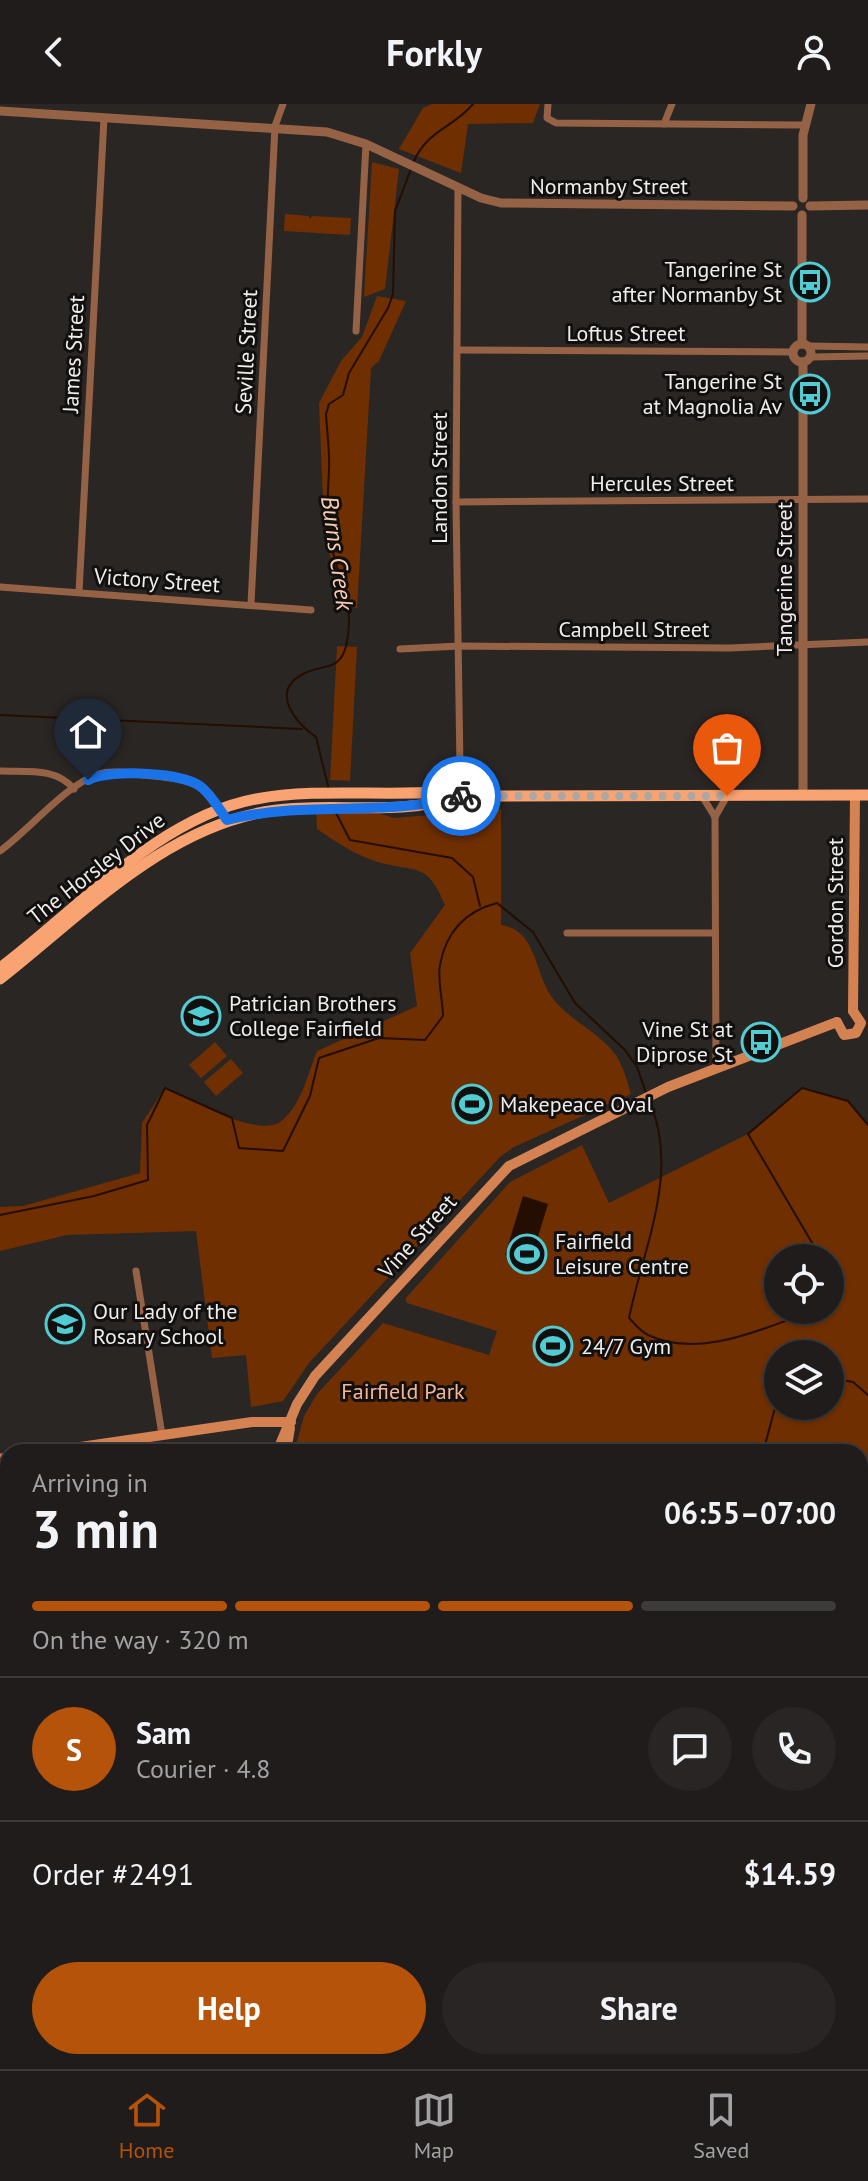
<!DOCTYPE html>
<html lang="en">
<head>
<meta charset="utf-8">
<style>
  :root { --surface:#201c1b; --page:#282524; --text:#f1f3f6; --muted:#a2a1a3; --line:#3d3a3a; --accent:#b45309 }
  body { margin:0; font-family:"PT Sans",sans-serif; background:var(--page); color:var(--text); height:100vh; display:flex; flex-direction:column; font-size:30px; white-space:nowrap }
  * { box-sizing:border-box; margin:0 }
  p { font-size:26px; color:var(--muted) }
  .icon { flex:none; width:44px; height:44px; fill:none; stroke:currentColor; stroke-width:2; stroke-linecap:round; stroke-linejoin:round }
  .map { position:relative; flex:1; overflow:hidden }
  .details { position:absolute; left:0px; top:1340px; width:868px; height:626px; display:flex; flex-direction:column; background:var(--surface); border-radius:24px 24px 0 0; box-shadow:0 2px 6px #0004,0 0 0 2px var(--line) }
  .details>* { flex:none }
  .fabs { position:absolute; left:764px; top:1140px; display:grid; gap:16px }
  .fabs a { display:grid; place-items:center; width:80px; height:80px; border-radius:50%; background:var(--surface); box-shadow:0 2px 6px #0004,0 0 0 2px var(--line); font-size:40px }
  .pin { position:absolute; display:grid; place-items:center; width:68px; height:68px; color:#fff; margin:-82px -34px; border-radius:50% 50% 50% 0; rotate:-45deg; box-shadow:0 0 8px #0007 }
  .pin .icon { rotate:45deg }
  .courier { position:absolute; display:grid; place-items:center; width:80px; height:80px; margin:-40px; border:6px solid #1a73e8; border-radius:50%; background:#fff; color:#222; box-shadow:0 2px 10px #0007 }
  .overview em { font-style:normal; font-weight:700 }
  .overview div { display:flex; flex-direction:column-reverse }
  .overview { display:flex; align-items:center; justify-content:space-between; height:136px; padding:0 32px }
  h1 { font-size:52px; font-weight:700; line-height:60px }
  .bar { display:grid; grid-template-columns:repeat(4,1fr); gap:12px 8px; align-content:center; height:96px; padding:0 32px }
  .bar i { height:10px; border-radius:6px; background:var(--line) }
  .bar .current { background:var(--accent) }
  .bar p { grid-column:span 4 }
  .line { display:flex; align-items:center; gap:20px; padding:0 32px; border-top:2px solid var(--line) }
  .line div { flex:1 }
  .round { display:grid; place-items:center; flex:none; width:84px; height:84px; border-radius:42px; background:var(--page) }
  .cta { display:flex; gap:16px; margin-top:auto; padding:16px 32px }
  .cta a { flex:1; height:92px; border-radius:48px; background:var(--accent); color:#fff; font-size:32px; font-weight:700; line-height:92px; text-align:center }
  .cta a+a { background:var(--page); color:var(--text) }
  header { display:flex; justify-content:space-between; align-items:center; height:104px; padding:0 32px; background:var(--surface); font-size:36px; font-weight:700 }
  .tab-bar { display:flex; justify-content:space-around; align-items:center; height:112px; border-top:2px solid var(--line); background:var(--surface); font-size:22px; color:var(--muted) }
  .tab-bar a { display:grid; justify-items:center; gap:4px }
  .tab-bar .current { color:var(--accent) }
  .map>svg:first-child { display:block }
  .green { fill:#702f00; fill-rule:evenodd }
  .water { fill:#240d01 }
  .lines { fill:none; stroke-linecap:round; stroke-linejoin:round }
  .stream { stroke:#240d01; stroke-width:2 }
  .minor { stroke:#966245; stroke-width:7 }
  .tertiary { stroke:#966245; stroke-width:9 }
  .secondary { stroke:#d58252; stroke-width:10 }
  .primary { stroke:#f9a372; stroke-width:11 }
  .rail-casing { stroke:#868281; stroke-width:5 }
  .rail { stroke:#12100f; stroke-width:2; stroke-dasharray:6; stroke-linecap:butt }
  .done { stroke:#aaa7a5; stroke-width:8; stroke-dasharray:0 14.4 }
  .route { stroke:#1a73e8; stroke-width:10 }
  .labels { text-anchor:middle; stroke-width:6; stroke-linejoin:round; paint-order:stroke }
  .street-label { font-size:22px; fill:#efeceb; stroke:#12100f }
  .poi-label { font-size:22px; fill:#efeceb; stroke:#12100f; text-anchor:start }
  .park-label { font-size:22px; fill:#f7b794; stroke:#12100f }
  .water-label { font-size:24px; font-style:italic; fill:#f9cdb5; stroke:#12100f }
</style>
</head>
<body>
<header><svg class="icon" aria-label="back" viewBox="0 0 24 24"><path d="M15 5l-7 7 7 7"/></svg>Forkly<svg class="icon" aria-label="person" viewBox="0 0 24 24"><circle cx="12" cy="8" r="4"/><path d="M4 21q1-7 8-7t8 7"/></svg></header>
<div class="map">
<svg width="868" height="1965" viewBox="0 0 868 1965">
  <rect width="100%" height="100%" fill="#2a2624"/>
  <!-- green -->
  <g class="green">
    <path d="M432,0H540L533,19L468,20L461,69L399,45L423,4Z"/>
    <path d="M372,58L399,65L385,185L364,193Z"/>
    <path d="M285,110L309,112L310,115L312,112L351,114L350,131L284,127Z"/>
    <path d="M377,192L406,197L379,257L371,264L357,505L338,493L324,420L319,299L341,257L362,233Z"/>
    <path d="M337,542L357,543L350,677L330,676Z"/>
    <path d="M316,703L362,704L394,714L501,705V821C536,826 534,866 551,892C568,916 598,927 615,950C623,961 627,977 631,990L514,1043L500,1053L309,1259L283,1297L251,1303L246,1251L212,1254L196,1127L67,1131L0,1147V1103L23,1102L140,1069L142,1019L165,984C190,995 256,1034 280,1018C301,1003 308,969 317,947L417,902L410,849L445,801C427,757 417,769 378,758C355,751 336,738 317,725Z"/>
    <path d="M215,938L227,952L201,974L189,961Z"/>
    <path d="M231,955L243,969L216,992L204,978Z"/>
    <path d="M802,984L848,997L868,1021V1502L860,1503V1348H361L364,1339H342L339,1348H294L304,1312L317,1290L383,1219L489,1251L497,1227L407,1199L405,1195L510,1078L582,1041L609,1099L748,1030ZM778,1154H830V1206H778ZM778,1250H830V1302H778Z"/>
  </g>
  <!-- water -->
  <path class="water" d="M523,1092L548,1100L530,1159L505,1151Z"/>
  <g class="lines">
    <!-- stream -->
    <g class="stream">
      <path d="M413,59C428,25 452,25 473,0"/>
      <path d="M0,611L302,625"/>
      <path d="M329,686L316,633C296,619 269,588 303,570C321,560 340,568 346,542C356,501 339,478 331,440C325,416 328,391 329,366C330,348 327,329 326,310L329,300L343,291L349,269L388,204L393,190L395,107L411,65"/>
      <path d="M335,707L350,736L452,754L473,773L480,802"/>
      <path d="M650,999C680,1068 643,1145 629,1214C634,1219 641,1228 648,1231C696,1254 756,1228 801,1211L803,1206"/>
      <path d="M0,1111L94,1092L148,1076L147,1021L165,984L232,1014L239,1044L283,1047L310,992L319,954L379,934L425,936L443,912C443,899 437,872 440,861C446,828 466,807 497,799L533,828L575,899L625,946L637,963L646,989"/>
      <path d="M821,1154L748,1030L802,984L848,997L868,1021"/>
      <path d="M830,1274L853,1278L868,1291"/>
      <path d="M763,1348L778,1293"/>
      <path d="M860,1503L868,1502"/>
    </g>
    <!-- minor -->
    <g class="minor">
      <path d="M548,0L547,14L556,19L804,21"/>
      <path d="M664,20L672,0"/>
      <path d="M458,84L456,398L460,664"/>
      <path d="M356,227L366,40"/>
      <path d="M808,242L868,243"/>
      <path d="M458,246L793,248"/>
      <path d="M810,253L868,252"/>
      <path d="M456,398L868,395"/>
      <path d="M0,483L311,506"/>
      <path d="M79,488L104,14"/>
      <path d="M251,500L275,22L283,0"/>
      <path d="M400,545L459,542L730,544L868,538"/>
      <path d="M0,667C27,668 56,663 74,685"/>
      <path d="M702,692L715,713L716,965"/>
      <path d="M715,713L727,692"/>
      <path d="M0,747C29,726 66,681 98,670C115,665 137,671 154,672C191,676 200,677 222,708"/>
      <path d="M567,829H715"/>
      <path d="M136,1167L162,1331"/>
      <path d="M127,1336L132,1348"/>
      <path d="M0,1404L8,1425"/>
      <path d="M860,1566L868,1568"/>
      <path d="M0,1644L8,1656"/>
      <path d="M0,1686L8,1681"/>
      <path d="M860,1689L868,1668"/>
      <path d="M860,1770L868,1774"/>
      <path d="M0,1835L8,1838"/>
      <path d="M729,1958L742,1965"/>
      <path d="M800,1958L816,1965"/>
      <path d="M78,1965L80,1958"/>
      <path d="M756,1965L759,1958"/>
    </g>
    <!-- tertiary -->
    <g class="tertiary">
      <path d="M0,7L327,28L366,40L481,94L501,99L793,102"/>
      <path d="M803,94V31L811,0"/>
      <path d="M810,102L868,101"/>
      <circle cx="802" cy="249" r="9"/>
      <path d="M802,240V111"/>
      <path d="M803,258V691"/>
    </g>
    <!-- secondary -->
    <g class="secondary">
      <path d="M853,907L855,691"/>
      <path d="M837,918L844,931L856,929L861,919L853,907"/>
      <path d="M46,1348L252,1318H291"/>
      <path d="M277,1348L297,1300L315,1272L509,1062L668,983L837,918"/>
      <path d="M286,1348L290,1324"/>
      <path d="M0,1355L8,1353"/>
      <path d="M295,1958L304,1965"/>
      <path d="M226,1965L235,1958"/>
      <path d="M240,1965L248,1958"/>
    </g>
    <!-- primary -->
    <g class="primary">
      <path d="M0,864C77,806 159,713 256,695C315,684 379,692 438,688L460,692L868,691"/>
      <path d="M0,875C83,810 168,719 277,706C337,698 401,713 459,692"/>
    </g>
    <!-- rail casing -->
    <g class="rail-casing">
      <g id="rail">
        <path d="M0,1526L8,1541"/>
        <path d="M334,1958L340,1965"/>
      </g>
    </g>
    <!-- rail -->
    <use href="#rail" class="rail"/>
  </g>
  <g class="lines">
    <!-- done -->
    <path class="done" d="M461,692H727"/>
    <!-- route -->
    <path class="route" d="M88,676C108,665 181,668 200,682C211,690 219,705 227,716C304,696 385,714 461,692"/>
  </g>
  <!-- icons -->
  <defs>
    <g id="bus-ring" transform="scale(2)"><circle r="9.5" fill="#12100f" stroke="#51ccd2" stroke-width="1.5"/><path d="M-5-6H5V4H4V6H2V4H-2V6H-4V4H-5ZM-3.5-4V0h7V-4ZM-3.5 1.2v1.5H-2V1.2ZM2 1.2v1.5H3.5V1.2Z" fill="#51ccd2"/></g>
    <g id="school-ring" transform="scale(2)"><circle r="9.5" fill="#12100f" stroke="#51ccd2" stroke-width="1.5"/><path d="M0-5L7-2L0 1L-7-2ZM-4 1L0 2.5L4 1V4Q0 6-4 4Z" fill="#51ccd2"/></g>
    <g id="stadium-ring" transform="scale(2)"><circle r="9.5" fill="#12100f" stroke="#51ccd2" stroke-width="1.5"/><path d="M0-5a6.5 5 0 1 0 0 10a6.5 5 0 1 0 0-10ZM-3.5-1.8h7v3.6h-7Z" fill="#51ccd2"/></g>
  </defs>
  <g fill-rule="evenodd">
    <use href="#bus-ring" x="810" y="178"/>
    <use href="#bus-ring" x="810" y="290"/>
    <use href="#school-ring" x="201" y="912"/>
    <use href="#bus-ring" x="761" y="938"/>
    <use href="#stadium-ring" x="472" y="1000"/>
    <use href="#stadium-ring" x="527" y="1150"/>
    <use href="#school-ring" x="65" y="1220"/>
    <use href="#stadium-ring" x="553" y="1242"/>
  </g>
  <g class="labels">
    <!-- street labels -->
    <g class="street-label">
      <text x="609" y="90">Normanby Street</text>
      <text x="626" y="237">Loftus Street</text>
      <text transform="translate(246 248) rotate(-87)" y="8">Seville Street</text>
      <text transform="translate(73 250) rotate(-87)" y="8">James Street</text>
      <text transform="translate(439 374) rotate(-90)" y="8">Landon Street</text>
      <text x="662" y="387">Hercules Street</text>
      <text transform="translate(784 475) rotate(-90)" y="8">Tangerine Street</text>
      <text transform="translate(157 476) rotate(4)" y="8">Victory Street</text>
      <text x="634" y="533">Campbell Street</text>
      <text transform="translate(96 764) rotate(-38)" y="8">The Horsley Drive</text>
      <text transform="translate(835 799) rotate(-90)" y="8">Gordon Street</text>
      <text transform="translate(417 1132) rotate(-48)" y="8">Vine Street</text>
    </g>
    <!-- poi labels -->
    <g class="poi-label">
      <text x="782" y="173" text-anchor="end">Tangerine St<tspan x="782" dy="25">after Normanby St</tspan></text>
      <text x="782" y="285" text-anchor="end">Tangerine St<tspan x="782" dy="25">at Magnolia Av</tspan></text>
      <text x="229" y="907">Patrician Brothers<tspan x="229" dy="25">College Fairfield</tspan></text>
      <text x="733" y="933" text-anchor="end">Vine St at<tspan x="733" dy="25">Diprose St</tspan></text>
      <text x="500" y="1008">Makepeace Oval</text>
      <text x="555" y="1145">Fairfield<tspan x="555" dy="25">Leisure Centre</tspan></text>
      <text x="93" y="1215">Our Lady of the<tspan x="93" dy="25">Rosary School</tspan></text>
      <text x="581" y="1250">24/7 Gym</text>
    </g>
    <!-- park labels -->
    <g class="park-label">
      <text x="403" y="1295">Fairfield Park</text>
    </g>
    <!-- water labels -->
    <g class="water-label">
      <text transform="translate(337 449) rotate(82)" y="8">Burns Creek</text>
    </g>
  </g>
</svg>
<div class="fabs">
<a><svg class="icon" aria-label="locate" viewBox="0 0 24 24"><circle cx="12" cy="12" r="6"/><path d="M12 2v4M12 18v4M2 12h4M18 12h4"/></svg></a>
<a><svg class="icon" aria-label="layers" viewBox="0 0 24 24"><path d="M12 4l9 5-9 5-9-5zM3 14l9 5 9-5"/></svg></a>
</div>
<div class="pin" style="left:727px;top:692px;background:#ea580c"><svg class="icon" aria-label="bag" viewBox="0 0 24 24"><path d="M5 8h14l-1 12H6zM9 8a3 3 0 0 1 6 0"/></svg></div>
<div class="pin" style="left:88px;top:676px;background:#1f2937"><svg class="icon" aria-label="home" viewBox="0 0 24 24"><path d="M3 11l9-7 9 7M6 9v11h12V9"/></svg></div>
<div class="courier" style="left:461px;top:692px"><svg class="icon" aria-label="bike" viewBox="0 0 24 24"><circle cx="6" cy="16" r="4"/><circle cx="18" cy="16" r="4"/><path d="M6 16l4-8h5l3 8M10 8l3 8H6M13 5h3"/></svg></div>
<section class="details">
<div class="overview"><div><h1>3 min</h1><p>Arriving in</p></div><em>06:55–07:00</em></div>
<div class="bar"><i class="current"></i><i class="current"></i><i class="current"></i><i></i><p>On the way · 320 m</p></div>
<div class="line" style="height:144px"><b class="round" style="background:var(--accent);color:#fff">S</b><div><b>Sam</b><p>Courier · 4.8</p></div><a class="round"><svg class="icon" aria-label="chat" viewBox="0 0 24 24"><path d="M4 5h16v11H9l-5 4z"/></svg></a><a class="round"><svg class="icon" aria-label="phone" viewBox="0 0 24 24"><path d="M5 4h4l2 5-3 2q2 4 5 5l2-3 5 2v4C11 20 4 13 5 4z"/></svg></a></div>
<div class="line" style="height:104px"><div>Order #2491</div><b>$14.59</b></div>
<div class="cta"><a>Help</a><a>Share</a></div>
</section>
</div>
<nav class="tab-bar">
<a class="current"><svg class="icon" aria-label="home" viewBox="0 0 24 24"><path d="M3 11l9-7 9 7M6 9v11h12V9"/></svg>Home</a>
<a><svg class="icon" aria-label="map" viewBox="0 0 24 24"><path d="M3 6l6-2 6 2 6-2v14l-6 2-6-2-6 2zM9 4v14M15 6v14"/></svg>Map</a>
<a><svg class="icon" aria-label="saved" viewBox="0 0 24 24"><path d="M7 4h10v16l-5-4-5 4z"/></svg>Saved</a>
</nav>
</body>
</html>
